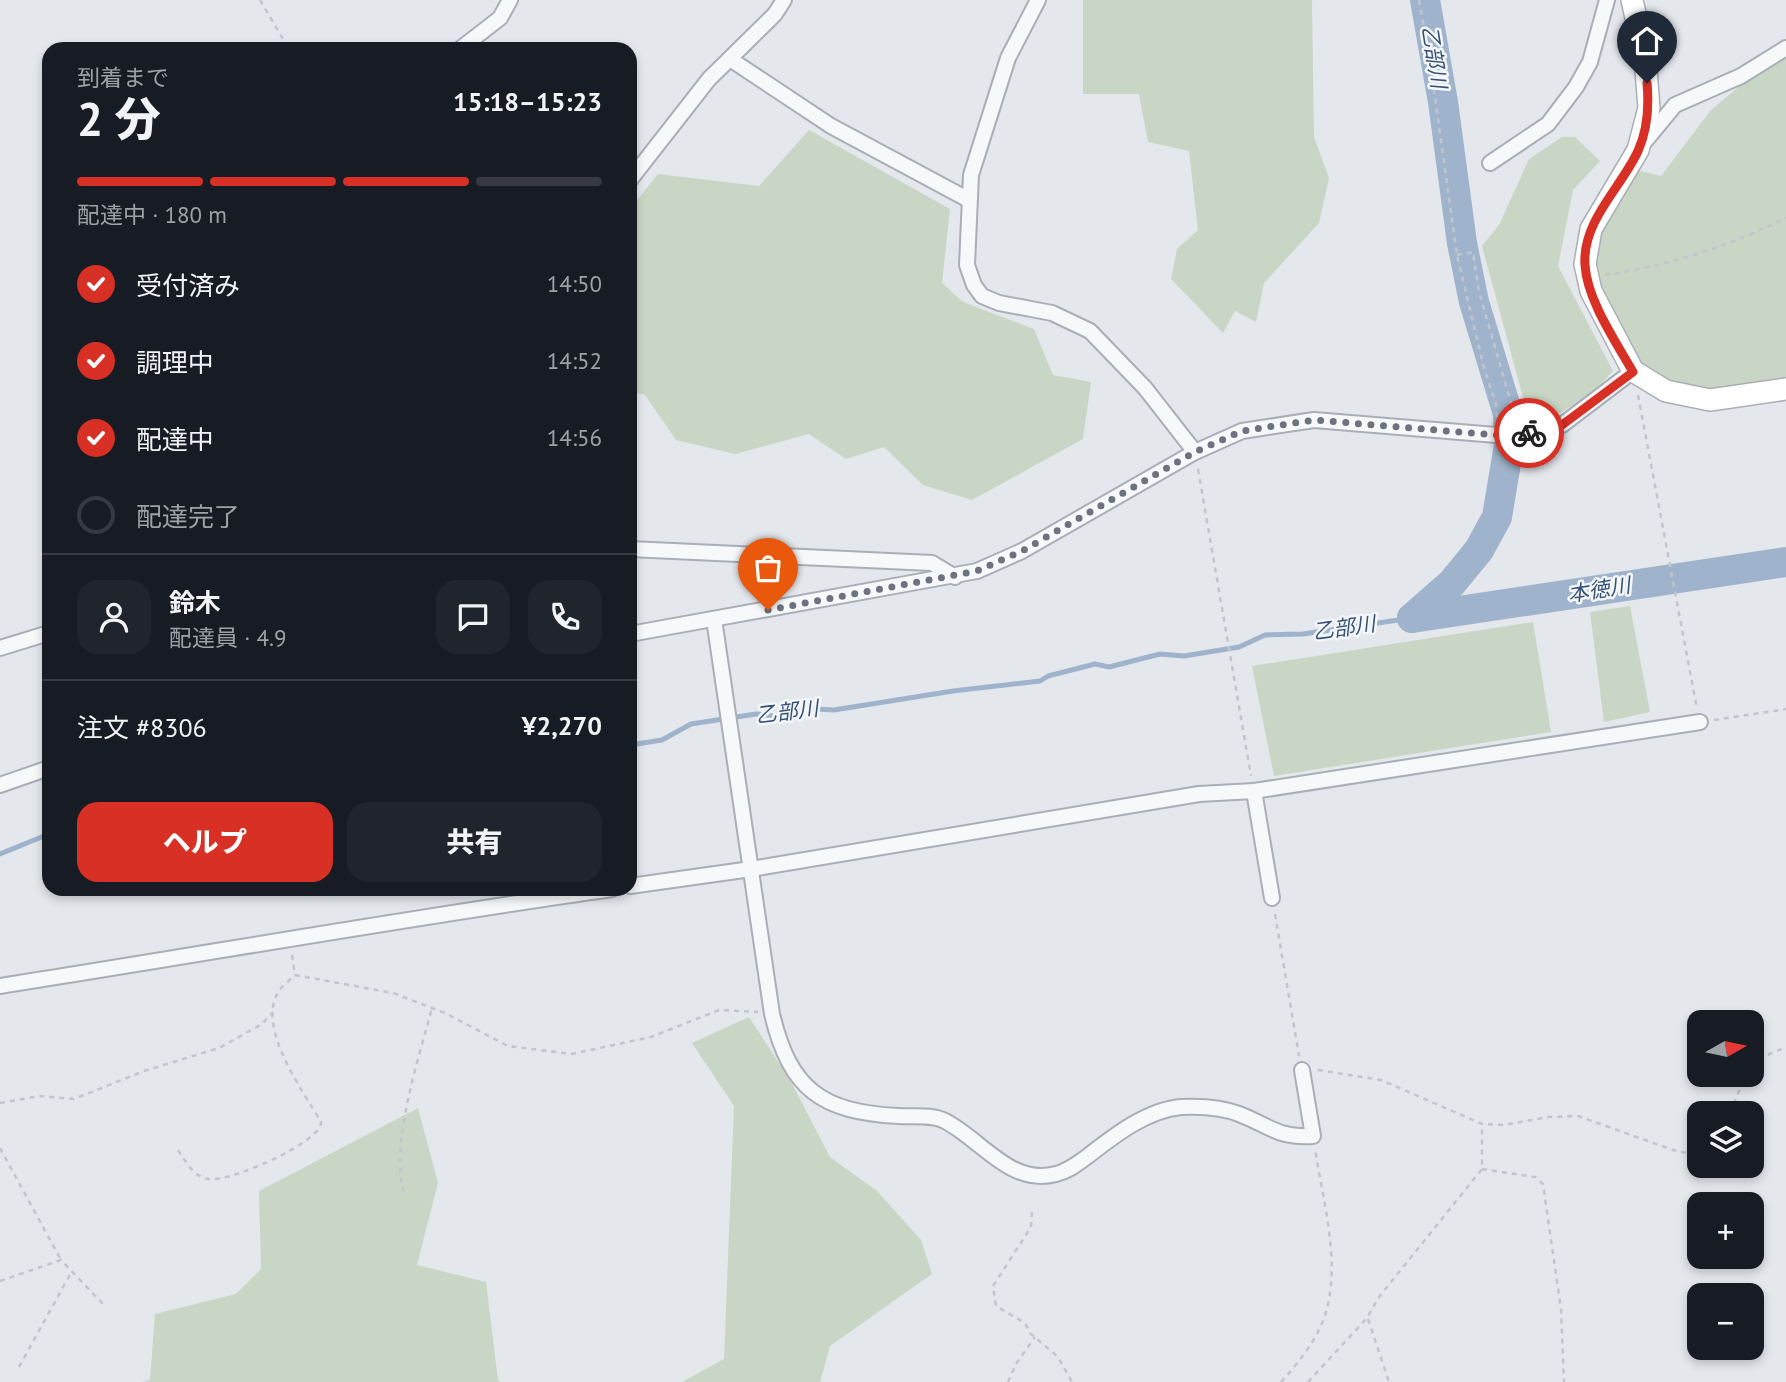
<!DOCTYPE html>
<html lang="ja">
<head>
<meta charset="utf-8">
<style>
  :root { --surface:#171b24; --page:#20242c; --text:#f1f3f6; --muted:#9ea1a6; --line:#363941; --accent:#d93025 }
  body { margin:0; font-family:"PT Sans","Noto Sans JP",sans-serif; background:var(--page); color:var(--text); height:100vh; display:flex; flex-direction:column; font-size:26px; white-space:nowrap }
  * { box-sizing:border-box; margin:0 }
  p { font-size:23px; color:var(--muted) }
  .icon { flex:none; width:38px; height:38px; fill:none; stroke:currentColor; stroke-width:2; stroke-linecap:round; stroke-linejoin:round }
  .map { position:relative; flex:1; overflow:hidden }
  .panel { position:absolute; left:42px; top:42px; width:595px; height:854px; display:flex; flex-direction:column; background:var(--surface); border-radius:21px; box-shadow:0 4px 10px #0003 }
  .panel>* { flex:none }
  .needle { width:46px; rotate:81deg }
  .buttons { position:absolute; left:1687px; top:1010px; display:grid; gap:14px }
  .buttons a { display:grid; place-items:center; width:77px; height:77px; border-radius:14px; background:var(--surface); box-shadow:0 4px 10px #0003; font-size:35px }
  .pin { position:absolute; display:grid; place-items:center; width:60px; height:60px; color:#fff; margin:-72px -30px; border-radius:50% 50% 50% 0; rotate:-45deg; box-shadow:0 0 7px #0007 }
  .pin .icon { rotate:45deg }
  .courier { position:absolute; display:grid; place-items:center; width:70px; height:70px; margin:-35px; border:5px solid #d93025; border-radius:50%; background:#fff; color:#222; box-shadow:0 2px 9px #0007 }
  .head em { font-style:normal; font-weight:800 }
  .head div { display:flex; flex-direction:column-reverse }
  .head { display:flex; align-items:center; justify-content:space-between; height:119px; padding:0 35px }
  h1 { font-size:46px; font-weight:800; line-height:52px }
  .bar { display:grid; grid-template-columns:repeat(4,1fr); gap:10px 7px; align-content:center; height:84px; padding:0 35px }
  .bar i { height:9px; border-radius:5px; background:var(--line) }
  .bar .on { background:var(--accent) }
  .bar p { grid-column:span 4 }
  .line { display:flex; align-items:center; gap:18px; padding:0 35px; border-top:2px solid var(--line) }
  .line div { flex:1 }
  .round { display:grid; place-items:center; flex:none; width:74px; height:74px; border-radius:21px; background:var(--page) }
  ol { padding:0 35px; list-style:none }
  li { display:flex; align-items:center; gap:21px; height:77px }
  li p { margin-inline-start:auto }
  li .icon { padding:7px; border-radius:50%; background:var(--accent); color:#fff; stroke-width:4 }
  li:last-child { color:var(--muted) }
  li i { width:38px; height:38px; border:4px solid var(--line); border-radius:50% }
  .action { display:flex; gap:14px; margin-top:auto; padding:14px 35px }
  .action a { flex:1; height:80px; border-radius:21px; background:var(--accent); color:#fff; font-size:28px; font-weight:800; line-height:80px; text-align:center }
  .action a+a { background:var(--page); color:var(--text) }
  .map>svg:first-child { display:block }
  .green { fill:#c9d6c5 }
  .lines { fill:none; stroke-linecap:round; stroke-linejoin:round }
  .stream { stroke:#9fb4cc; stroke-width:5 }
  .river { stroke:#9fb4cc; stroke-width:30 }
  .minor-casing { stroke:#a9aeb7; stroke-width:18 }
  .secondary-casing { stroke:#a9aeb7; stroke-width:24 }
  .path { stroke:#c2c5cb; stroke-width:2.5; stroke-dasharray:5 5; stroke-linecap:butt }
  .minor { stroke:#f7f8fa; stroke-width:14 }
  .secondary { stroke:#fff; stroke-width:21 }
  .done { stroke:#6c737f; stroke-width:7; stroke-dasharray:0 12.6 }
  .route { stroke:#d93025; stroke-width:9 }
  .labels { text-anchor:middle; stroke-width:5; stroke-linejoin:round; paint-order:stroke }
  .water-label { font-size:21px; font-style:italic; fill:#34527a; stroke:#f4f6f9 }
</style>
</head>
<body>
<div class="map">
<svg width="1786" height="1382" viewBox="0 0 1786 1382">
  <rect width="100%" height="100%" fill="#e4e7ec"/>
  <!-- green -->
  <g class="green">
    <path d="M1083,0H1312L1314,137L1329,178L1319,223L1264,283L1256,322L1235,311L1223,333L1171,279L1177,249L1198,230L1189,151L1148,142L1139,94H1083Z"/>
    <path d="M1786,47V379L1708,391L1669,381L1638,361L1602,294L1594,261L1599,235L1636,170L1661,176L1711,110Z"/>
    <path d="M809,130L950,209L942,283L963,302L1034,329L1053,375L1091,382L1083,439L972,500L923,485L884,447L846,459L809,434L735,454L676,440L645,395L630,391V209L658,174L759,186Z"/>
    <path d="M1562,137H1575L1600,161L1573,190L1558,266L1613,371C1590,397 1563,413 1531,427L1482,246L1499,225L1529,159Z"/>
    <path d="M1630,606L1650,712L1604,722L1590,612Z"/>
    <path d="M1533,622L1551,732L1274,776L1252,666Z"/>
    <path d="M749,1017L790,1080L830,1157L877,1191L921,1240L932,1274L830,1346L820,1382H682L724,1359L734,1106L692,1043Z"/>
    <path d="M418,1108L438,1183L417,1265L486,1282L498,1380L501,1382H142L150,1380L155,1314L236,1294L261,1269L259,1191Z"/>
  </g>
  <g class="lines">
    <!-- stream -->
    <g class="stream">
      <path d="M630,745L662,740L691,724L756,714L774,716L815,709L834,710L953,691L1040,681L1048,676L1095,664L1109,667L1160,654L1184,656L1239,647L1265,635L1303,634L1412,618"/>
      <path d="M0,854L49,834"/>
    </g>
    <!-- river -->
    <g class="river">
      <path d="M1412,618L1452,583L1479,550L1497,517L1509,445L1508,414L1474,302L1462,243L1443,102L1425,0"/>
      <path d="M1412,618L1786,562"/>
    </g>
    <!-- minor casing -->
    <g class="minor-casing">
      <g id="minor">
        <path d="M1038,0L1008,58L971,175L967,265L974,285L982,296L999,303L1052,313L1090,331L1145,388L1195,452"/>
        <path d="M460,49L500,18L510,0"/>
        <path d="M730,59L831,126L969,200"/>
        <path d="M1642,145L1675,105L1741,76L1786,48"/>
        <path d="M1490,163L1548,124L1576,87L1590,62L1607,0"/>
        <path d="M630,180L709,79L775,14L784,0"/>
        <path d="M630,549L932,563L955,577"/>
        <path d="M714,619L772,1014C790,1090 822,1112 898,1116C913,1117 932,1114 945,1121C982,1140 1010,1186 1056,1174C1069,1171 1078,1163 1088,1156C1115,1135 1147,1110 1181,1107C1200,1106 1221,1107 1239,1114C1270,1126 1277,1138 1313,1136L1302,1070"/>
        <path d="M630,634L977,571L1022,551L1195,452L1242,431L1314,420L1496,435H1520L1562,425L1633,371"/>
        <path d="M0,648L49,633"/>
        <path d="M0,785L49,768"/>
        <path d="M1254,791L1272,898"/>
        <path d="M630,886L751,869L1199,794L1254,791L1700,722"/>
        <path d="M0,986C204,954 407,918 612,889"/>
      </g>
    </g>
    <!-- secondary casing -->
    <g class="secondary-casing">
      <path id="secondary" d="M1632,0L1645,57L1649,108L1638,150L1591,229L1585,264L1591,291L1633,371L1666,391L1710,400L1786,389"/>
    </g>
    <!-- path -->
    <g class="path">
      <path d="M260,0L289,49"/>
      <path d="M1419,0L1430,62L1457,255L1484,368L1496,404L1497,419"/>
      <path d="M1457,255L1473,252L1479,292L1516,420"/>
      <path d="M1605,275C1667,266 1730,246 1786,218"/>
      <path d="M1638,395L1697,709"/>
      <path d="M1198,469L1251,776"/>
      <path d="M1714,720L1786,709"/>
      <path d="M1275,914L1299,1056"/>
      <path d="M292,955L295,975"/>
      <path d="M295,975L393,993L445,1013L508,1046L572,1054L651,1037L719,1010L758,1012"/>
      <path d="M1752,1066L1758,1059L1786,1047"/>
      <path d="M1318,1070L1381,1080L1482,1124L1503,1125L1549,1117L1578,1116L1676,1151L1688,1153L1699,1150"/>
      <path d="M0,1103L40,1096L74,1099L144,1071L219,1048L262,1024L273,1012"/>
      <path d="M1730,1113L1746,1074"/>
      <path d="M0,1148L61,1260"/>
      <path d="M178,1150C185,1161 194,1177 208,1179C229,1183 322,1142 321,1122C303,1091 255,1026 279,991C283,985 290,980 295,975"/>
      <path d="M1482,1169L1535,1177L1543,1184L1561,1309L1564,1382"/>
      <path d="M404,1192C389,1147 420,1054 432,1008"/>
      <path d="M1032,1212L1031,1227L993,1286L996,1306L1025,1323L1030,1333L1058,1357L1072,1382"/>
      <path d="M0,1281L61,1260L103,1304"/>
      <path d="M1368,1319L1389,1382"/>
      <path d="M19,1367L72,1271"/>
      <path d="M1008,1382L1016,1364L1035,1337"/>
      <path d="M1281,1382C1293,1369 1305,1354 1314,1339C1348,1284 1324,1209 1315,1149"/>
      <path d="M1308,1382L1367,1318L1379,1297L1482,1169V1124"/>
    </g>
    <!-- minor -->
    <use href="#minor" class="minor"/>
    <!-- secondary -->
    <use href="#secondary" class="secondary"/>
  </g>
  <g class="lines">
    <!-- done -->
    <path class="done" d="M768,610L977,571L1022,551L1195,452L1242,431L1314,420L1496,435L1529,433"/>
    <!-- route -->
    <path class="route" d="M1529,433L1562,425L1633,372C1616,342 1587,300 1585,265C1582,221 1621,188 1638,151C1648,129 1649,105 1647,83"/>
  </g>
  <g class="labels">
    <!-- water labels -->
    <g class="water-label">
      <text transform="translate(1434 57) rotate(81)" y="7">乙部川</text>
      <text transform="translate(1599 590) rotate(-9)" y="7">本徳川</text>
      <text transform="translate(1344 628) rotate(-8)" y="7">乙部川</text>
      <text transform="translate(787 712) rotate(-7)" y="7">乙部川</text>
    </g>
  </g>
</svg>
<div class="buttons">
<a><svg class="needle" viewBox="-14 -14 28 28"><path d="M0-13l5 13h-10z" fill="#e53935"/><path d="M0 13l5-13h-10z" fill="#9ea1a6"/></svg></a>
<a><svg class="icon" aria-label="layers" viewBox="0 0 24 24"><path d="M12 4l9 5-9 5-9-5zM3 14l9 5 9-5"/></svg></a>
<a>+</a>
<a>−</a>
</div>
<div class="pin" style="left:768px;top:610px;background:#ea580c"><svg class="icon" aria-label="bag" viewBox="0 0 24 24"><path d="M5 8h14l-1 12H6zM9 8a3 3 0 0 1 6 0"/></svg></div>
<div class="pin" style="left:1647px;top:83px;background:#1f2937"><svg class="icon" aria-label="home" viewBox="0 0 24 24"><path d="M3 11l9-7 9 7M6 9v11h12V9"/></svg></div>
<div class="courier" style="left:1529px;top:433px"><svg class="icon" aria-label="bike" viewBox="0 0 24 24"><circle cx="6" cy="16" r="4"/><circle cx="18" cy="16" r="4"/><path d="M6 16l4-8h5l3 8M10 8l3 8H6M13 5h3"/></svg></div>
<section class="panel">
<div class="head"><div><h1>2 分</h1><p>到着まで</p></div><em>15:18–15:23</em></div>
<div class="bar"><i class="on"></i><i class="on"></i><i class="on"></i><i></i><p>配達中 · 180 m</p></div>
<ol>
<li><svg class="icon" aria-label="check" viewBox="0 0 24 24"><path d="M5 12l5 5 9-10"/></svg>受付済み<p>14:50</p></li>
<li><svg class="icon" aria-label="check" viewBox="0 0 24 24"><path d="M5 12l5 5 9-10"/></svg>調理中<p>14:52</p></li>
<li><svg class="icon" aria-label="check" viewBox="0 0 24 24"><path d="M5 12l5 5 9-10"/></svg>配達中<p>14:56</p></li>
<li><i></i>配達完了</li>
</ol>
<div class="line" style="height:126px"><a class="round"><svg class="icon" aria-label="person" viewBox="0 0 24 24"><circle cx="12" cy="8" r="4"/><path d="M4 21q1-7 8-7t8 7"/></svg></a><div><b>鈴木</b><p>配達員 · 4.9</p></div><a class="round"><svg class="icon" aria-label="chat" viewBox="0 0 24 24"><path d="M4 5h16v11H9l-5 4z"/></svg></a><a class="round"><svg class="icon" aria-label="phone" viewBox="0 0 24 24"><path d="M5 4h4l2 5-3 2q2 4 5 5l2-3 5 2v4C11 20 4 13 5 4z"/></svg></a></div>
<div class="line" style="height:91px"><div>注文 #8306</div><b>¥2,270</b></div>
<div class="action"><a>ヘルプ</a><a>共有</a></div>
</section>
</div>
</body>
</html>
